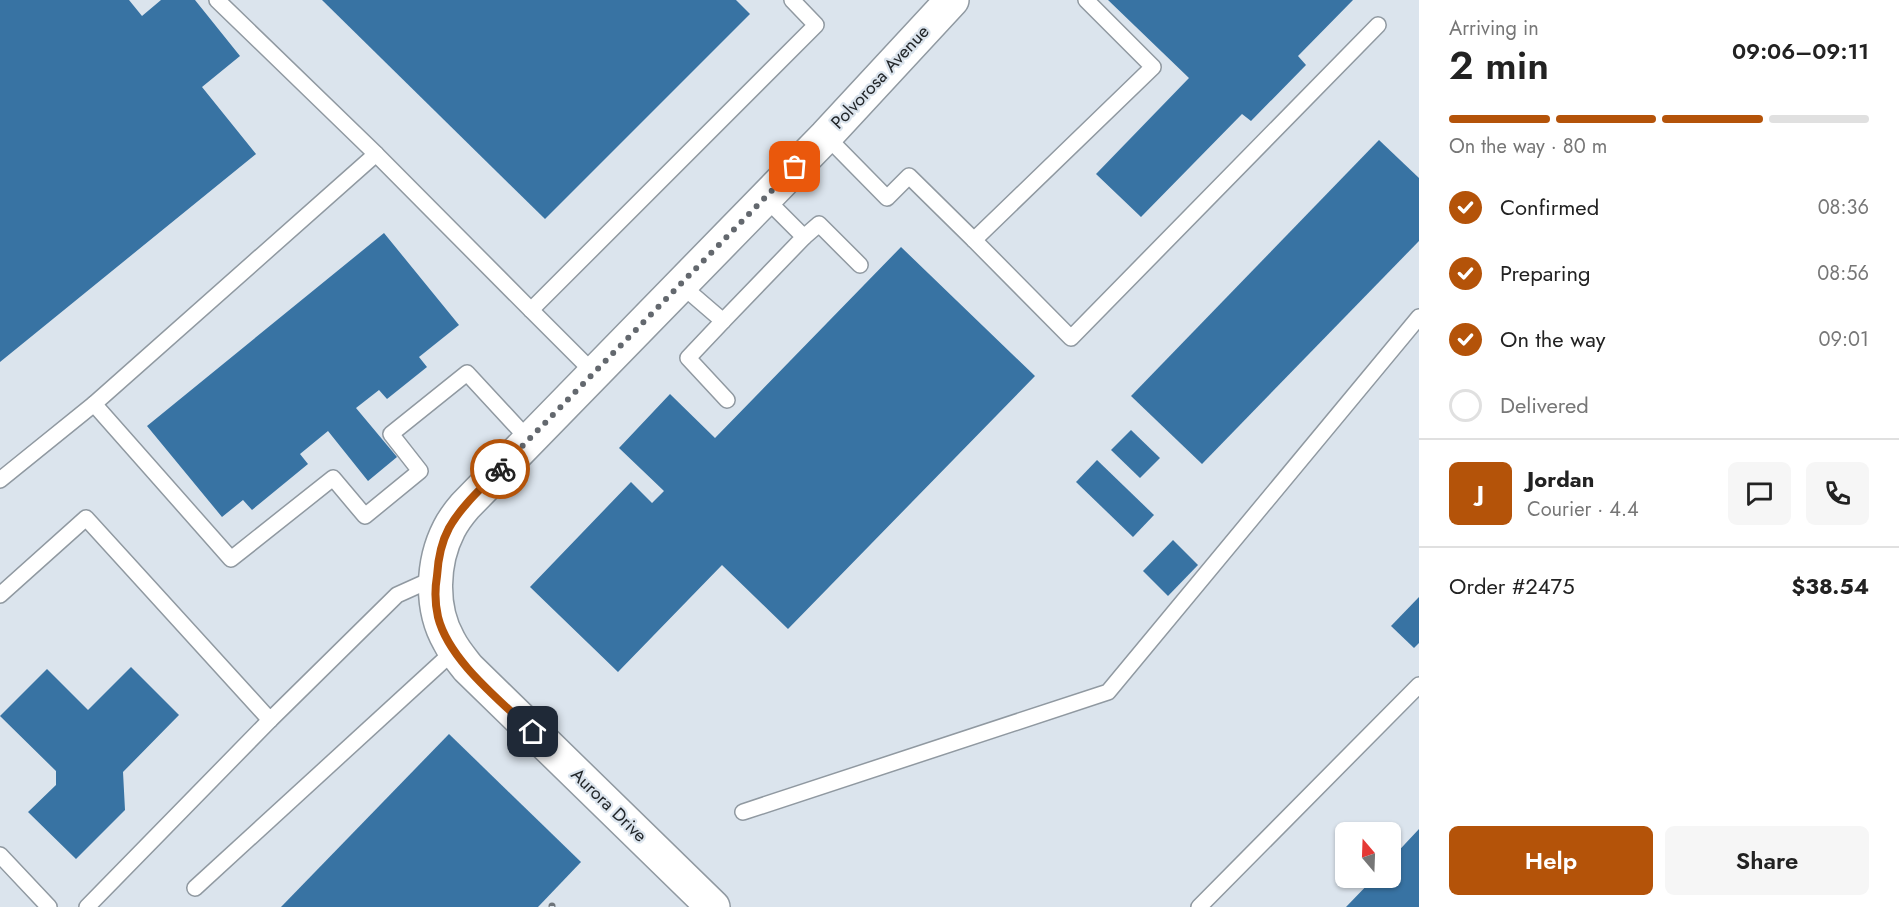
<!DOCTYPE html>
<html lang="en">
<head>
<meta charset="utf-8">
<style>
  :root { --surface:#fff; --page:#f6f6f6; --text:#222; --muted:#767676; --line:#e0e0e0; --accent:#b45309 }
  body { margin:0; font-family:Jost,sans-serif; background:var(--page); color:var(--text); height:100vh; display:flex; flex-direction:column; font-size:22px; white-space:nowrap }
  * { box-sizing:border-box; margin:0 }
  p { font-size:20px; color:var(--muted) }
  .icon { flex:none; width:33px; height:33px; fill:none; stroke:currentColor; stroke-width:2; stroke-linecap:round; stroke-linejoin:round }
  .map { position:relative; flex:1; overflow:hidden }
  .side { display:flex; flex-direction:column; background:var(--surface); width:480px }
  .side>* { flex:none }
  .needle { width:39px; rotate:341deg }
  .fabs { position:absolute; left:1335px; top:822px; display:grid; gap:12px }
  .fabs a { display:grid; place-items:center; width:66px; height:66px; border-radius:9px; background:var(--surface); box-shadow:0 2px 4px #0004; font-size:30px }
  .pin { position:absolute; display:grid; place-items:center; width:51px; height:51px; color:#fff; margin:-26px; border-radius:12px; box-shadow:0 3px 9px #0006 }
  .courier { position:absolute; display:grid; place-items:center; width:60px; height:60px; margin:-30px; border:4px solid #b45309; border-radius:50%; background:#fff; color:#222; box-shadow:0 2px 8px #0007 }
  .headline em { font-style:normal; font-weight:600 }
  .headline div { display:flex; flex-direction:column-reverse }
  .headline { display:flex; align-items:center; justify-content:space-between; height:102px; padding:0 30px }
  h1 { font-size:39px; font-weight:600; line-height:45px }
  .bar { display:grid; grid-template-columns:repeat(4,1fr); gap:9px 6px; align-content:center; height:72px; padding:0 30px }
  .bar i { height:8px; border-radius:4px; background:var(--line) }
  .bar .selected { background:var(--accent) }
  .bar p { grid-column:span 4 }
  .line { display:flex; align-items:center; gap:15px; padding:0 30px; border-top:2px solid var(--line) }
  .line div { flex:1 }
  .round { display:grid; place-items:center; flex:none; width:63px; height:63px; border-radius:9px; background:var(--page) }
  ol { padding:0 30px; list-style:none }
  li { display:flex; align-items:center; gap:18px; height:66px }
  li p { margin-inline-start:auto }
  li .icon { padding:6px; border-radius:50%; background:var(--accent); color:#fff; stroke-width:4 }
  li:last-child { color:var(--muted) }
  li i { width:33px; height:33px; border:3px solid var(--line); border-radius:50% }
  .action { display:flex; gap:12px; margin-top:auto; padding:12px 30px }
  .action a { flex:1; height:69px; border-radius:9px; background:var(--accent); color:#fff; font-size:24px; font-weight:600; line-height:69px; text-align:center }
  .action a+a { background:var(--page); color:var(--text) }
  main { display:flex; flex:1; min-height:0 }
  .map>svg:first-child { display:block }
  .building { fill:#3873a3 }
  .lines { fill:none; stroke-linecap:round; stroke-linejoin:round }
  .lane-casing { stroke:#9099a1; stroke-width:18 }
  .secondary-casing { stroke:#9099a1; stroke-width:36 }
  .lane { stroke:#fff; stroke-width:15 }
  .secondary { stroke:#fff; stroke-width:33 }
  .rail-casing { stroke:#6e747a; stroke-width:7 }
  .rail { stroke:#dbe4ed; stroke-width:4.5; stroke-dasharray:14; stroke-linecap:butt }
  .done { stroke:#63686e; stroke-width:6; stroke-dasharray:0 10.8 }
  .route { stroke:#b45309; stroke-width:8 }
  .labels { text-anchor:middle; stroke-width:4.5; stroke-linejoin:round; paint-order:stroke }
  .street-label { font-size:18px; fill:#222629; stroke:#dbe4ed }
</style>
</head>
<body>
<main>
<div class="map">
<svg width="1419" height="907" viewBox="0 0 1419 907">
  <rect width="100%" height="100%" fill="#dbe4ed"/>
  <!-- building -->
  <g class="building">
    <path d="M0,0H129L142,16L161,0H195L240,56L202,87L256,154L0,362Z"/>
    <path d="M322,0H736L750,14L545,219Z"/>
    <path d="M1108,0H1353L1298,56L1306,65L1251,121L1242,114L1141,217L1096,174L1189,78Z"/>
    <path d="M1379,140L1419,178V241L1202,464L1131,396Z"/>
    <path d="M384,233L459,325L419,357L427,367L387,399L379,390L356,408L397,457L368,481L328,431L300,454L308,464L252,510L243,500L222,517L147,426Z"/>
    <path d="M901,247L1035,376L788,629L722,565L618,672L530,587L631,482L652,503L664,491L619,448L670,394L715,438Z"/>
    <path d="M1131,430L1160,458L1140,478L1111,450Z"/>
    <path d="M1097,460L1154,515L1133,537L1076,482Z"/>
    <path d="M1173,540L1198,565L1168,596L1143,571Z"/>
    <path d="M1419,597V643L1414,648L1391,626Z"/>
    <path d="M131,667L179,715L123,772L125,810L76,859L28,812L56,785V771L0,716L47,669L88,710Z"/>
    <path d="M449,734L581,862L538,907H281Z"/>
    <path d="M1419,829V907H1346L1374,878H1390V860Z"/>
  </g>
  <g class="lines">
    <!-- lane casing -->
    <g class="lane-casing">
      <g id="lane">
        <path d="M217,0L376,154"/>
        <path d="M826,136L887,198L909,176L974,240L1153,67L1086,0"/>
        <path d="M804,237L819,224L860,265"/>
        <path d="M974,240L1071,338L1378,25"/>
        <path d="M680,284L723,321L804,237L765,198"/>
        <path d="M531,310L594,373"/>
        <path d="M723,321L688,358L727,400"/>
        <path d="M94,404L376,154L531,310L816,25L792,0"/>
        <path d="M0,480L94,404L231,559L333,478L365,516L420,471L391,434L467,373L529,440"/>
        <path d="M0,595L86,518L270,720L397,595L437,577"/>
        <path d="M743,812L1108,692L1419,317"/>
        <path d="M0,855L49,907"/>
        <path d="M195,888L455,650"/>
        <path d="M87,907L270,720"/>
        <path d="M1199,907L1419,685"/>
      </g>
    </g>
    <!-- secondary casing -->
    <g class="secondary-casing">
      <path id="secondary" d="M713,907L468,668C461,659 454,651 449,641C430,608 432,562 449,529C453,521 459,513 465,506L826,136L952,0"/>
    </g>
    <!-- lane -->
    <use href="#lane" class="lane"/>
    <!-- secondary -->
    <use href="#secondary" class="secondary"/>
    <!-- rail casing -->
    <g class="rail-casing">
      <path id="rail" d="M552,907V906"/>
    </g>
    <!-- rail -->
    <use href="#rail" class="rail"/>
  </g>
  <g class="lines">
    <!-- done -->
    <path class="done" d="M500,469L795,167"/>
    <!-- route -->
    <path class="route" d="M500,469C483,487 462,505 449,528C441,543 438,559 437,576C435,588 435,604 438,617C449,661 501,701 533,732"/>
  </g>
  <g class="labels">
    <!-- street labels -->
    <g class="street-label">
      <text transform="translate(880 77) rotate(-47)" y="6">Polvorosa Avenue</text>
      <text transform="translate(609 805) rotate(44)" y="6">Aurora Drive</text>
    </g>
  </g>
</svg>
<div class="fabs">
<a><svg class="needle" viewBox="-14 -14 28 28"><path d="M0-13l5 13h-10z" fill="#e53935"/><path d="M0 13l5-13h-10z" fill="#767676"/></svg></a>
</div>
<div class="pin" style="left:795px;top:167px;background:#ea580c"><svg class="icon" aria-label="bag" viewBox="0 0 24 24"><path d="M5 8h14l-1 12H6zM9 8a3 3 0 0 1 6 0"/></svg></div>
<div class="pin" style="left:533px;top:732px;background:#1f2937"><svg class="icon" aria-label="home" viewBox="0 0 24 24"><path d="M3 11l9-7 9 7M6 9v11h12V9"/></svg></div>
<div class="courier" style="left:500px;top:469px"><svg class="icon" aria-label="bike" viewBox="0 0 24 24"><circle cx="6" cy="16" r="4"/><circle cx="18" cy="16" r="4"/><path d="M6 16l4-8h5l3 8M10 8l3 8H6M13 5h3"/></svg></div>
</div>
<section class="side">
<div class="headline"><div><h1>2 min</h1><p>Arriving in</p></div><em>09:06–09:11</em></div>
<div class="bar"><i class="selected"></i><i class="selected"></i><i class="selected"></i><i></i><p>On the way · 80 m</p></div>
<ol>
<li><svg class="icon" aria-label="check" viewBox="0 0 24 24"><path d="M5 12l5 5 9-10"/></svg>Confirmed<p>08:36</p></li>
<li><svg class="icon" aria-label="check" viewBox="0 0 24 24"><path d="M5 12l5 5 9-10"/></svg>Preparing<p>08:56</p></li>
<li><svg class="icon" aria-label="check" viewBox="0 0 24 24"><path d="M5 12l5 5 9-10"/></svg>On the way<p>09:01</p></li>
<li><i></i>Delivered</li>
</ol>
<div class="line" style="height:108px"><b class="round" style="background:var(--accent);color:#fff">J</b><div><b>Jordan</b><p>Courier · 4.4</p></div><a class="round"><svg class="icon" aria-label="chat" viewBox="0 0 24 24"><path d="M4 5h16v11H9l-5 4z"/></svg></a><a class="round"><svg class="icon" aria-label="phone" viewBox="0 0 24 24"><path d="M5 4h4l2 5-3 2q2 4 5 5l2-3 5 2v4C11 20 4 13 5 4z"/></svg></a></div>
<div class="line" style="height:78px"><div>Order #2475</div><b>$38.54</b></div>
<div class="action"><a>Help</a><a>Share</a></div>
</section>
</main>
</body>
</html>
